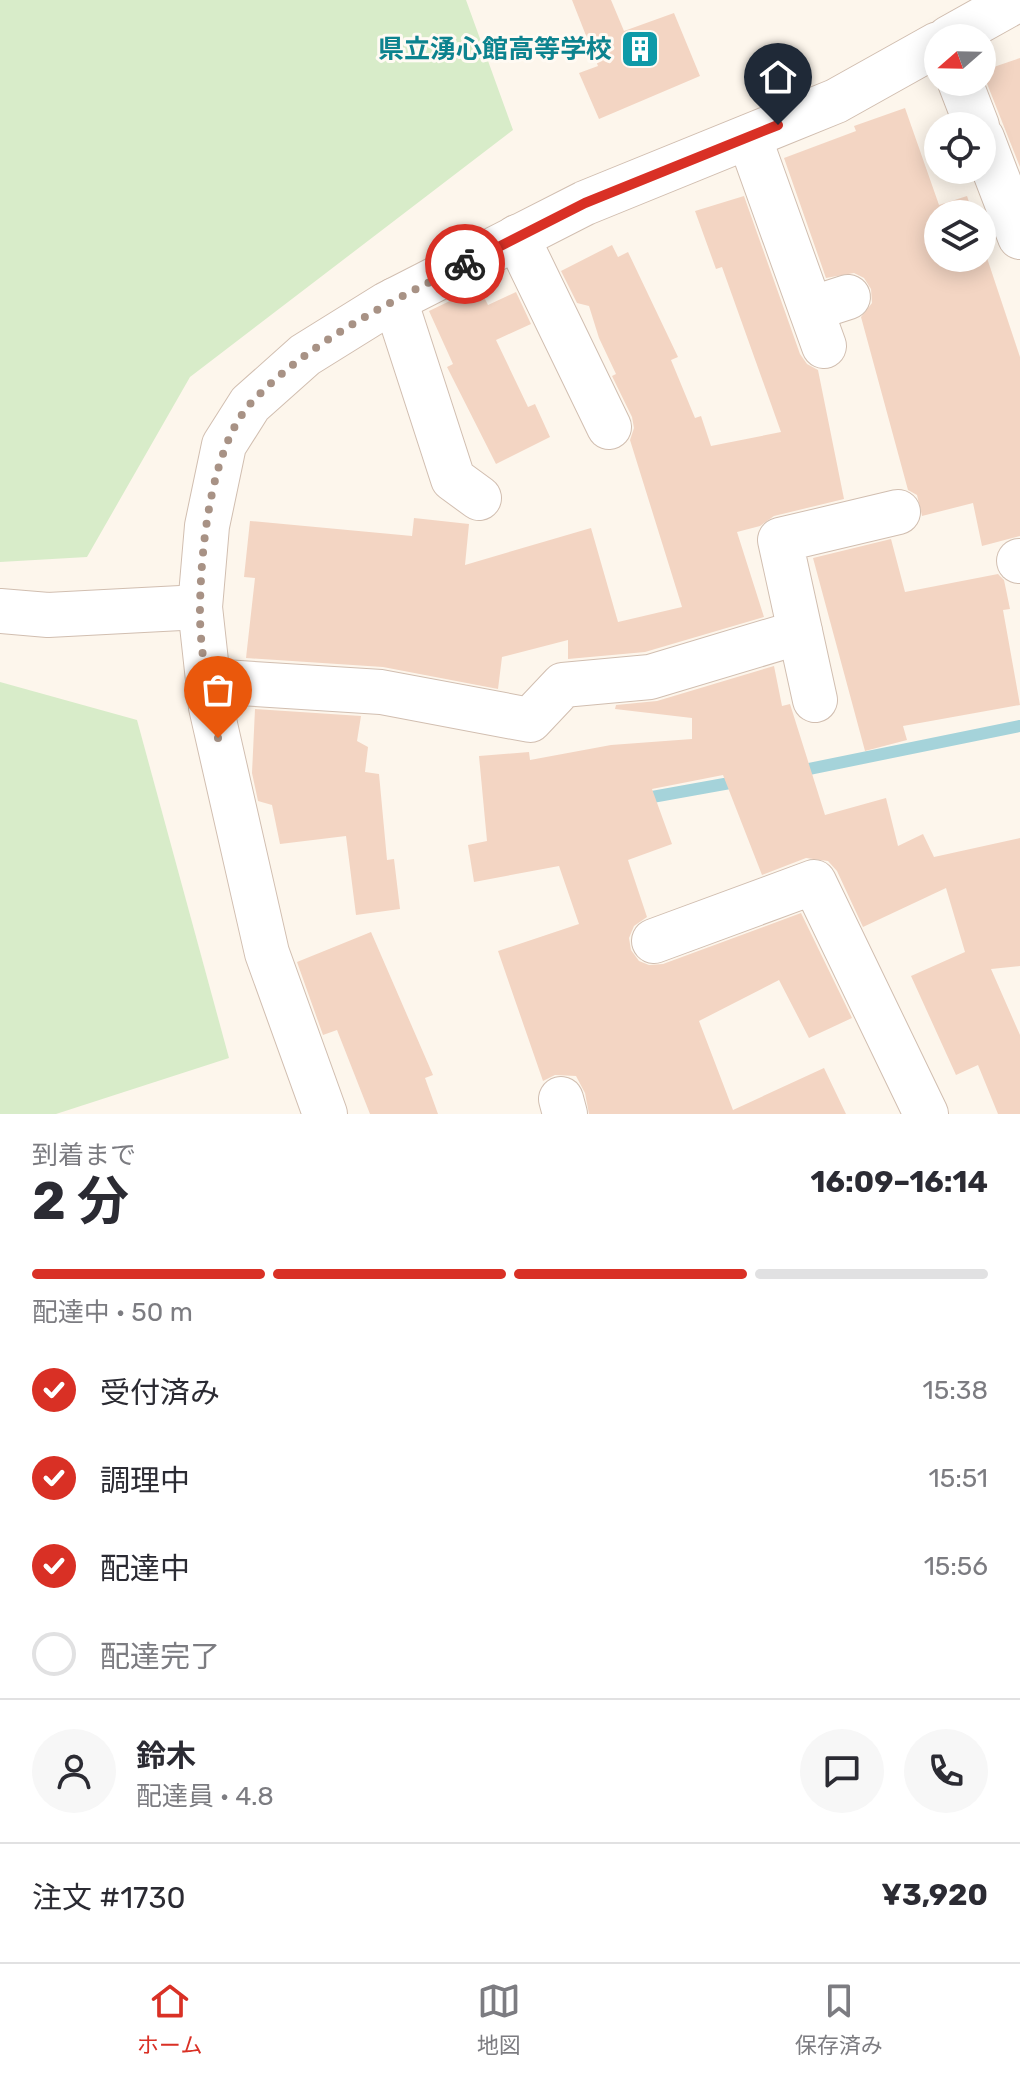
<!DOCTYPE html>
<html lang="ja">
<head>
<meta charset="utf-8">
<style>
  :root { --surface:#fff; --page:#f7f7f7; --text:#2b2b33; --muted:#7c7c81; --line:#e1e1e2; --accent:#d93025 }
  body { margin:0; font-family:Rubik,"Noto Sans JP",sans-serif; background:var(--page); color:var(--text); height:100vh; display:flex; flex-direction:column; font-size:30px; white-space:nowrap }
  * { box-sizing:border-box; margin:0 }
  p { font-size:26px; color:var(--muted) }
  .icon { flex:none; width:44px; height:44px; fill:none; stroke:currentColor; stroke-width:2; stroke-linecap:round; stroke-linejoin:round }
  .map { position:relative; height:1114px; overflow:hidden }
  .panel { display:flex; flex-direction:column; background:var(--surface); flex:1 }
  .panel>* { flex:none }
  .needle { width:52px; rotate:250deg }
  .fabs { position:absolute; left:924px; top:24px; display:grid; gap:16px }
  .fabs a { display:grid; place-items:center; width:72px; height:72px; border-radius:50%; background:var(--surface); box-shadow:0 4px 20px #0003; font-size:40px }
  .pin { position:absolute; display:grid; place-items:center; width:68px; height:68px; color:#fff; margin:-82px -34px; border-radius:50% 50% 50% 0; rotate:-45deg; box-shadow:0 0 8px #0007 }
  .pin .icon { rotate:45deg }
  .courier { position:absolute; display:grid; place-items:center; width:80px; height:80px; margin:-40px; border:6px solid #d93025; border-radius:50%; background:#fff; color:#222; box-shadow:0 2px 10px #0007 }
  .head em { font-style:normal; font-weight:700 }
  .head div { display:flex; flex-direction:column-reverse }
  .head { display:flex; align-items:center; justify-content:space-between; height:136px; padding:0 32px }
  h1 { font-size:52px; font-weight:700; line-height:60px }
  .bar { display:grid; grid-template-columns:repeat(4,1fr); gap:12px 8px; align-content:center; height:96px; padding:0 32px }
  .bar i { height:10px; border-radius:6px; background:var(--line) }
  .bar .selected { background:var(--accent) }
  .bar p { grid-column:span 4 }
  .line { display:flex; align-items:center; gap:20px; padding:0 32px; border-top:2px solid var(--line) }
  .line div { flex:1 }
  .round { display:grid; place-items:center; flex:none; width:84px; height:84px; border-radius:42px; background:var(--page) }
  ol { padding:0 32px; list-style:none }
  li { display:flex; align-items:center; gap:24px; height:88px }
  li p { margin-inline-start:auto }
  li .icon { padding:8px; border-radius:50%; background:var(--accent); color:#fff; stroke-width:4 }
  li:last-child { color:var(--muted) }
  li i { width:44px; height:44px; border:4px solid var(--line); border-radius:50% }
  .menu { display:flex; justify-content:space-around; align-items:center; height:112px; border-top:2px solid var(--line); background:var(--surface); font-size:22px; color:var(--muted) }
  .menu a { display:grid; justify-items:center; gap:4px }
  .menu .selected { color:var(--accent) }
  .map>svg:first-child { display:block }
  .green { fill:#d8ecc9 }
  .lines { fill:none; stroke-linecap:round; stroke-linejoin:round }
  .stream { stroke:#a5d3da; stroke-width:12 }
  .building { fill:#f3d5c3 }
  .minor-casing { stroke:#d1beb0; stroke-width:46 }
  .minor { stroke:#fff; stroke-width:44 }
  .done { stroke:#a89285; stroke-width:8; stroke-dasharray:0 14.4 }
  .route { stroke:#d93025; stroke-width:10 }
  .labels { text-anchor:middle; stroke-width:6; stroke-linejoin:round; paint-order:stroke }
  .culture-label { font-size:26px; font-weight:bold; fill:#0d838f; stroke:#fffaf3; text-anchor:end }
</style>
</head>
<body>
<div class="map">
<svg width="1020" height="1114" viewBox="0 0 1020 1114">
  <rect width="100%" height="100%" fill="#fdf6ec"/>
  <!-- green -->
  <g class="green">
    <path d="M0,0H466L513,130L190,377L87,557L0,562Z"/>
    <path d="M0,682L137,720L229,1058L56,1114H0Z"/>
  </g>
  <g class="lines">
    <!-- stream -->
    <g class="stream">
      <path d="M794,772L1020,726"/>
      <path d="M641,799L741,781"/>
    </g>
  </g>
  <!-- building -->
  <g class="building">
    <path d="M572,0H611L624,31L674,13L700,76L599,119L579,73L598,66Z"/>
    <path d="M1020,58V167L982,71Z"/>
    <path d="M905,108L939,205L967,196L973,214H938V258H982V243L1020,357V536L982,546L973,503L922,516L917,495L908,490L861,317L872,303L871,289L864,278L854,273L826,278L784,158L856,131L854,126Z"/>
    <path d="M744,196L800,354L807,364L818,370L844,499L774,516L760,526L737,532L764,617L645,652L568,659V640L502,657L498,689L383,667L246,658L255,578L244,577L250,521L412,536L414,518L469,524L465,565L591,528L618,622L682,607L630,440L634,428L632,417L612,376L616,374L599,338L589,306L577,303L561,271L612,245L618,257L628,252L678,357L671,360L695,418L701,416L711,446L781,432L722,267L716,269L695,211Z"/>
    <path d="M479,287L488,305L516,292L531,324L496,340L528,407L535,404L550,437L496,464L447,367L453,364L429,311Z"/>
    <path d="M891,539L905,592L998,574L1004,580L1010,609L1003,610L1020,705L903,726L907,740L865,751L813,558Z"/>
    <path d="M774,666L782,706L790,704L825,815L886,798L898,846L923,834L934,857L1020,838V966L991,969L1020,1035V1114H998L978,1065L956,1075L911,976L965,952L946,888L863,927L837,871L828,861L806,858L762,875L723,775L652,789L672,844L628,860L647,917L634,926L629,938L631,950L639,961L649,965L663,964L801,913L852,1018L809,1038L779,980L699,1021L733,1110L824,1068L846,1114H589L585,1093L576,1076L555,1075L543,1081L498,951L579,924L559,866L474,882L468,845L487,841L479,756L529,752L530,760L611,745L692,739V718L615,709L616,705L657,701Z"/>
    <path d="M255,709L361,716L357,741L368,747L365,772L379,774L387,860L394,859L400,909L356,915L346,836L280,844L272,805L258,801L252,773Z"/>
    <path d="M371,932L433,1075L425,1078L438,1114H370L337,1030L323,1035L297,962Z"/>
  </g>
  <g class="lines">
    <!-- minor casing -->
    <g class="minor-casing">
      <g id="minor">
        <path d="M949,38L1017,0"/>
        <path d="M960,82L977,126"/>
        <path d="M749,137L824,346"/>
        <path d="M982,138L1020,237"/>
        <path d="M517,237L609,427"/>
        <path d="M395,300L453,479L479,498"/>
        <path d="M811,309L848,297"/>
        <path d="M1019,561H1020"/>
        <path d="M0,611L48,615L200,607"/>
        <path d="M208,681L381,692L530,720L563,685L650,677L800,632"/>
        <path d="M815,700L780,540L898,512"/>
        <path d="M654,941L814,882L926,1114"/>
        <path d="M561,1099L565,1114"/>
        <path d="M325,1114L267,953L211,707L200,607L207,526L224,445L250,404L305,355L387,304L585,203L836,101L938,44"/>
      </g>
    </g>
    <!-- minor -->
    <use href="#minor" class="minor"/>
  </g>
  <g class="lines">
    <!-- done -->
    <path class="done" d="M218,738C209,696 199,649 200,606C201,547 211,447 251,403C309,341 391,302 465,264"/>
    <!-- route -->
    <path class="route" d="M465,264L585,203L778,125"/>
  </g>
  <!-- icons -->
  <defs>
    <g id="building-square" transform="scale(2)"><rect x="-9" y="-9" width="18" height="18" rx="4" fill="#0f9aa8" stroke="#fffaf3"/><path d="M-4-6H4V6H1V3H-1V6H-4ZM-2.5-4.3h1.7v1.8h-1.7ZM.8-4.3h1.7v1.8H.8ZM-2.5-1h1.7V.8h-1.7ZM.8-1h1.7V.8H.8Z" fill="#fff"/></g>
  </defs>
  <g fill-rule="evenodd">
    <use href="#building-square" x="640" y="49"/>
  </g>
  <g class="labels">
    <!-- culture labels -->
    <g class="culture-label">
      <text x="612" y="58">県立湧心館高等学校</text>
    </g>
  </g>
</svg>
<div class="fabs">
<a><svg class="needle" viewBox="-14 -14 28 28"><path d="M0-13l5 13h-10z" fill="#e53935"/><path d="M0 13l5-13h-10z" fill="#7c7c81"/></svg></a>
<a><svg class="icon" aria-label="locate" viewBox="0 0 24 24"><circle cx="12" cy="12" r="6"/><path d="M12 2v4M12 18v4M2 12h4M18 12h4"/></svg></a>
<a><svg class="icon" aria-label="layers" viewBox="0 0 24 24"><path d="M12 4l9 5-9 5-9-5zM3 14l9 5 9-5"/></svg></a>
</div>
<div class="pin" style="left:218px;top:738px;background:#ea580c"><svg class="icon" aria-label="bag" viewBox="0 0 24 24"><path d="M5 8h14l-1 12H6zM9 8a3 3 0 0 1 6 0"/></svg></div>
<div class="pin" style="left:778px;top:125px;background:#1f2937"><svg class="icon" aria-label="home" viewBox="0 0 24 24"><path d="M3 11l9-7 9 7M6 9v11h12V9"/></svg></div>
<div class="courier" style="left:465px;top:264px"><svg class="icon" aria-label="bike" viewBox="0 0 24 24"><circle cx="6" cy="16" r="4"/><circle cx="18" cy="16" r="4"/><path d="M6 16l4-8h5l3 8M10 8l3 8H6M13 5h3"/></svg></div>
</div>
<section class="panel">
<div class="head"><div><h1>2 分</h1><p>到着まで</p></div><em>16:09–16:14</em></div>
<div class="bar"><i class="selected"></i><i class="selected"></i><i class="selected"></i><i></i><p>配達中 · 50 m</p></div>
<ol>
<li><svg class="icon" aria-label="check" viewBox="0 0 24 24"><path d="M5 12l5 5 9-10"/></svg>受付済み<p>15:38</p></li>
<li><svg class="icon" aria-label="check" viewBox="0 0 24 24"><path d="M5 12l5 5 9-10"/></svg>調理中<p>15:51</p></li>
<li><svg class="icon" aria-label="check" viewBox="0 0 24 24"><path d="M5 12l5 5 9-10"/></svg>配達中<p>15:56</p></li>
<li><i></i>配達完了</li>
</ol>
<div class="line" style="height:144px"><a class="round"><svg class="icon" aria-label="person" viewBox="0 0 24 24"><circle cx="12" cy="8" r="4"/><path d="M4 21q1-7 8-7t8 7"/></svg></a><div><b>鈴木</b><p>配達員 · 4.8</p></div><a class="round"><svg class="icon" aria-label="chat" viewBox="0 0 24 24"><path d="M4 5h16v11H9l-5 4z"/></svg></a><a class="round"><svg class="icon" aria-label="phone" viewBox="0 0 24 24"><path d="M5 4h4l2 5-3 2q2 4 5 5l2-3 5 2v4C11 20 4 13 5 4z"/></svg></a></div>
<div class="line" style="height:104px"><div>注文 #1730</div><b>¥3,920</b></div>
</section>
<nav class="menu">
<a class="selected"><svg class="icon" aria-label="home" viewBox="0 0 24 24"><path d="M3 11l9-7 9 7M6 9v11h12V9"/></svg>ホーム</a>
<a><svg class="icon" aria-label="map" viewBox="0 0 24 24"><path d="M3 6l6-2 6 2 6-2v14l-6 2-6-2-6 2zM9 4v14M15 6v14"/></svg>地図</a>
<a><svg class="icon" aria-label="saved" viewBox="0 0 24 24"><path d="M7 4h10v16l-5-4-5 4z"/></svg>保存済み</a>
</nav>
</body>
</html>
